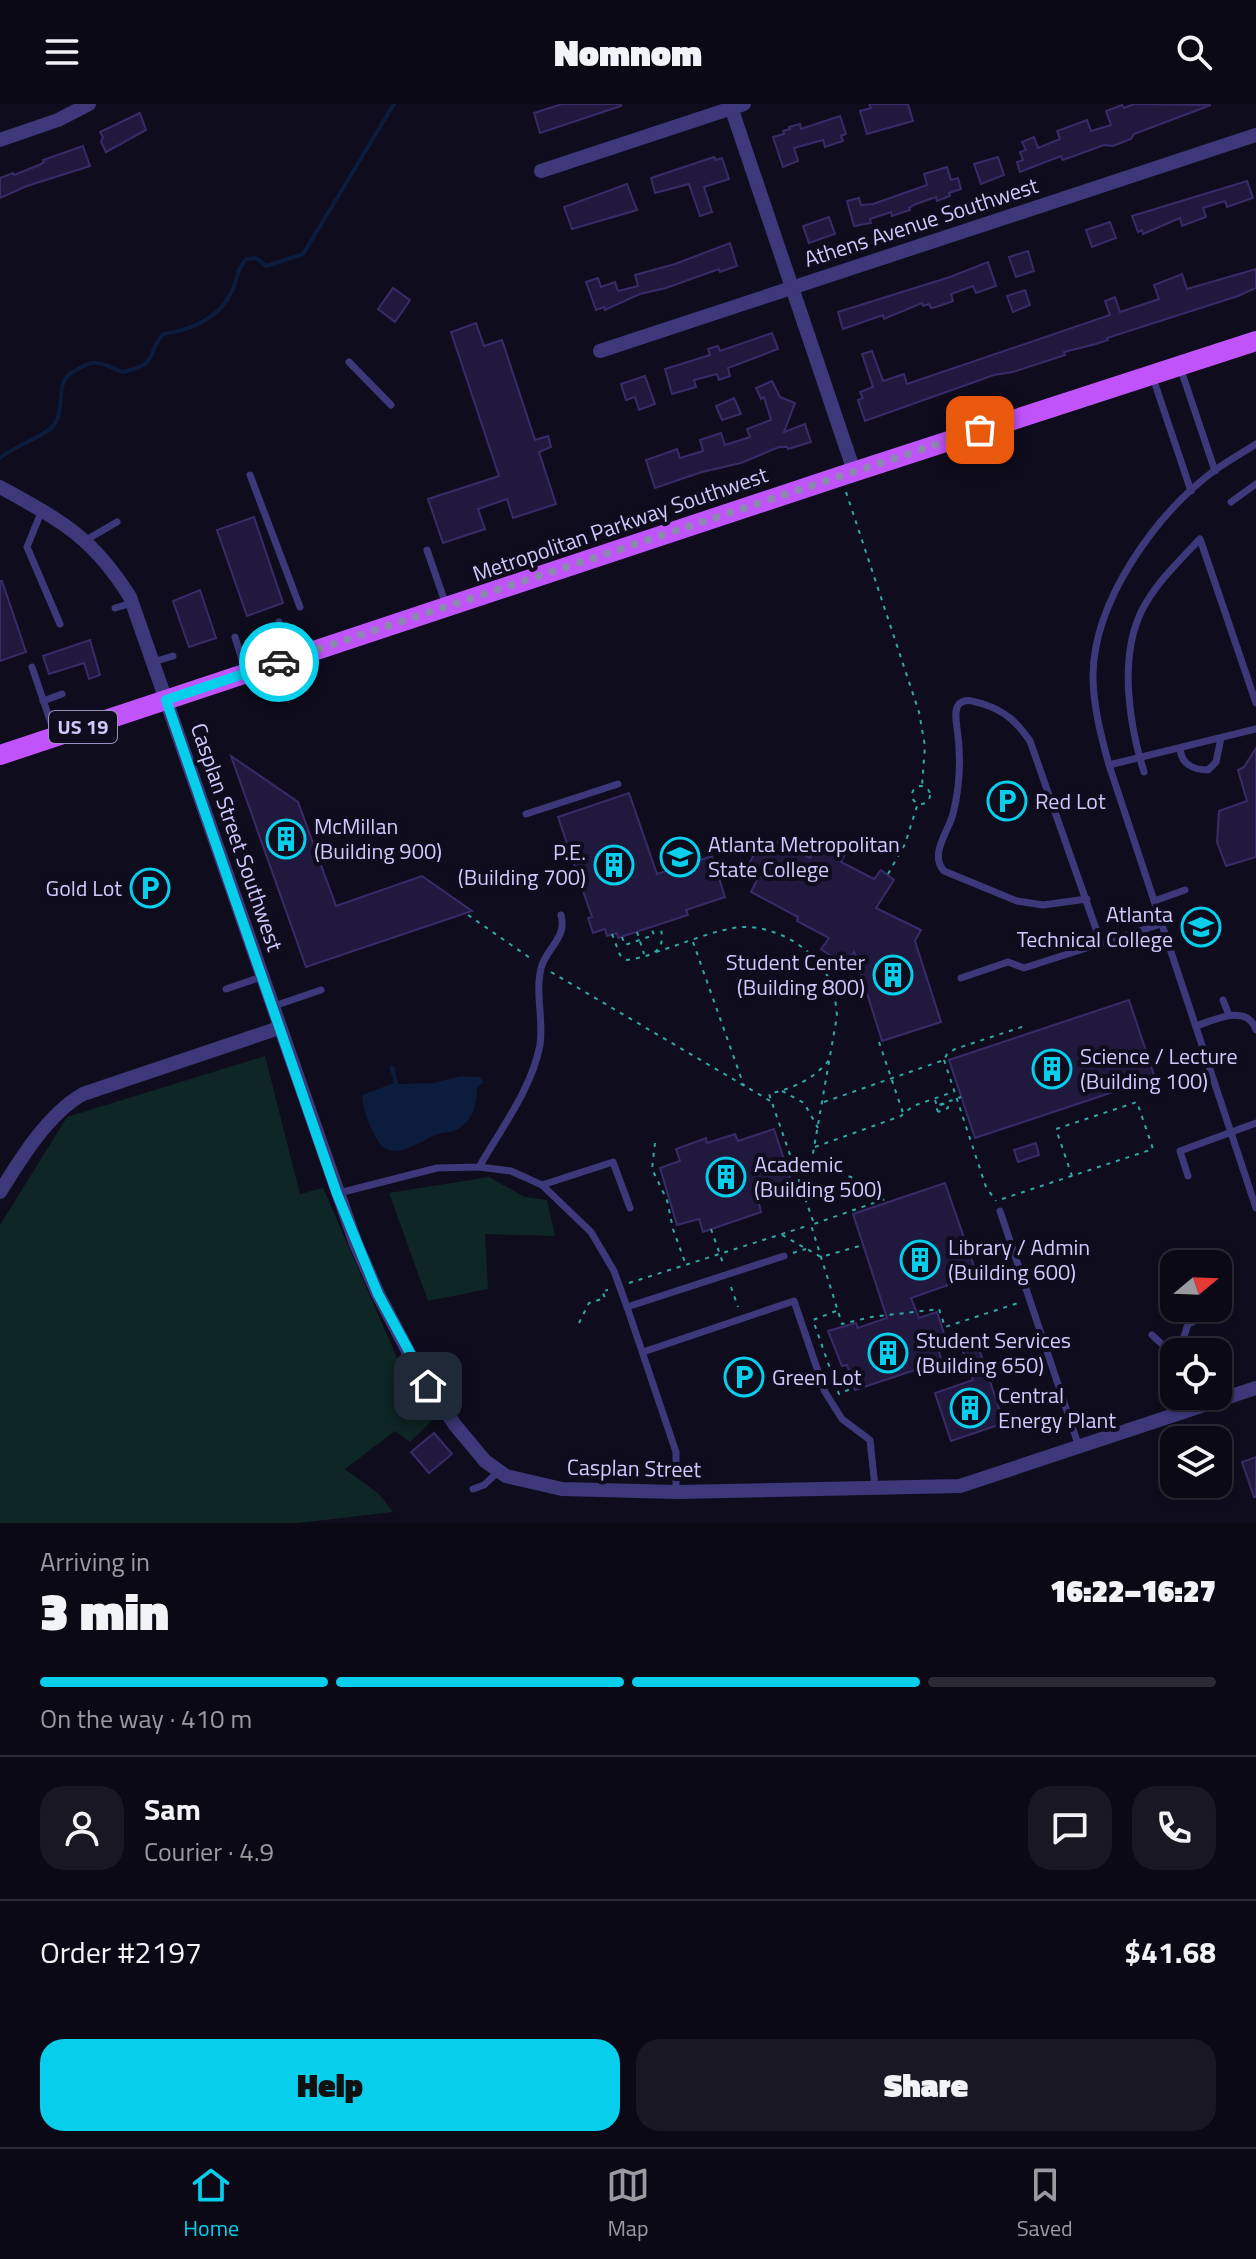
<!DOCTYPE html>
<html lang="en">
<head>
<meta charset="utf-8">
<style>
  :root { --surface:#0b0916; --page:#191723; --text:#f1f3f6; --muted:#9a9aa1; --line:#2b2a35; --accent:#07cfeb }
  body { margin:0; font-family:"Titillium Web",sans-serif; background:var(--page); color:var(--text); height:100vh; display:flex; flex-direction:column; font-size:30px; white-space:nowrap }
  * { box-sizing:border-box; margin:0 }
  p { font-size:26px; color:var(--muted) }
  .icon { flex:none; width:44px; height:44px; fill:none; stroke:currentColor; stroke-width:2; stroke-linecap:round; stroke-linejoin:round }
  .map { position:relative; height:1419px; overflow:hidden }
  .details { display:flex; flex-direction:column; background:var(--surface); flex:1 }
  .details>* { flex:none }
  .needle { width:52px; rotate:71deg }
  .controls { position:absolute; left:1160px; top:1146px; display:grid; gap:16px }
  .controls a { display:grid; place-items:center; width:72px; height:72px; border-radius:16px; background:var(--surface); box-shadow:0 2px 6px #0004,0 0 0 2px var(--line); font-size:40px }
  .pin { position:absolute; display:grid; place-items:center; width:68px; height:68px; color:#fff; margin:-34px; border-radius:16px; box-shadow:0 4px 12px #0006 }
  .courier { position:absolute; display:grid; place-items:center; width:80px; height:80px; margin:-40px; border:6px solid #07cfeb; border-radius:50%; background:#fff; color:#222; box-shadow:0 2px 10px #0007 }
  .overview em { font-style:normal; font-weight:800 }
  .overview div { display:flex; flex-direction:column-reverse }
  .overview { display:flex; align-items:center; justify-content:space-between; height:136px; padding:0 40px }
  h1 { font-size:52px; font-weight:800; line-height:60px }
  .bar { display:grid; grid-template-columns:repeat(4,1fr); gap:12px 8px; align-content:center; height:96px; padding:0 40px }
  .bar i { height:10px; border-radius:6px; background:var(--line) }
  .bar .active { background:var(--accent) }
  .bar p { grid-column:span 4 }
  .line { display:flex; align-items:center; gap:20px; padding:0 40px; border-top:2px solid var(--line) }
  .line div { flex:1 }
  .round { display:grid; place-items:center; flex:none; width:84px; height:84px; border-radius:24px; background:var(--page) }
  .primary-button { display:flex; gap:16px; margin-top:auto; padding:16px 40px }
  .primary-button a { flex:1; height:92px; border-radius:24px; background:var(--accent); color:#111; font-size:32px; font-weight:800; line-height:92px; text-align:center }
  .primary-button a+a { background:var(--page); color:var(--text) }
  header { display:flex; justify-content:space-between; align-items:center; height:104px; padding:0 40px; background:var(--surface); font-size:36px; font-weight:800 }
  .dock { display:flex; justify-content:space-around; align-items:center; height:112px; border-top:2px solid var(--line); background:var(--surface); font-size:22px; color:var(--muted) }
  .dock a { display:grid; justify-items:center; gap:4px }
  .dock .active { color:var(--accent) }
  .map>svg:first-child { display:block }
  .green { fill:#0f2626 }
  .water { fill:#0c1c3c }
  .lines { fill:none; stroke-linecap:round; stroke-linejoin:round }
  .stream { stroke:#0c1c3c; stroke-width:4 }
  .building { fill:#21193d; stroke:#392b68; stroke-width:2 }
  .path { stroke:#30aaa6; stroke-width:2; stroke-dasharray:4 6; stroke-linecap:butt }
  .service { stroke:#3c387a; stroke-width:7 }
  .minor { stroke:#3c387a; stroke-width:14 }
  .primary { stroke:#c054fa; stroke-width:20 }
  .path-bridge { stroke:#30aaa6; stroke-width:2; stroke-dasharray:4 6; stroke-linecap:butt }
  .done { stroke:#8c87af; stroke-width:8; stroke-dasharray:0 14.4 }
  .route { stroke:#07cfeb; stroke-width:10 }
  .labels { text-anchor:middle; stroke-width:8; stroke-linejoin:round; paint-order:stroke }
  .shield { fill:#0f0c1d; stroke:#9690ba; stroke-width:2 }
  .shield-label { font-size:20px; font-weight:bold; fill:#d0c9fd }
  .street-label { font-size:22px; fill:#d0c9fd; stroke:#0f0c1d }
  .poi-label { font-size:22px; fill:#d0c9fd; stroke:#0f0c1d; text-anchor:start }
</style>
</head>
<body>
<header><svg class="icon" aria-label="menu" viewBox="0 0 24 24"><path d="M4 6h16M4 12h16M4 18h16"/></svg>Nomnom<svg class="icon" aria-label="search" viewBox="0 0 24 24"><circle cx="10" cy="10" r="6"/><path d="M15 15l6 6"/></svg></header>
<div class="map">
<svg width="1256" height="1419" viewBox="0 0 1256 1419">
  <rect width="100%" height="100%" fill="#0f0c1d"/>
  <!-- green -->
  <g class="green">
    <path d="M265,952L300,1090L323,1084L402,1265L437,1312L410,1338L395,1327L345,1365L379,1390L393,1408L298,1419H0V1121L67,1013Z"/>
    <path d="M489,1073L525,1093L547,1096L555,1132L485,1130L488,1185L428,1197L389,1089Z"/>
  </g>
  <!-- water -->
  <path class="water" d="M394,961L398,980L433,979L461,972L480,973L483,978L477,984C477,1000 473,1018 456,1026C449,1029 440,1028 433,1032C408,1044 386,1061 372,1026C367,1014 363,1006 362,991L394,979L389,962Z"/>
  <g class="lines">
    <!-- stream -->
    <path class="stream" d="M0,354C14,342 46,332 54,321C67,304 52,277 76,266C82,263 88,259 94,259C106,258 113,266 123,268C161,259 144,252 163,230C191,226 218,215 231,189C238,176 235,168 246,155L256,154L266,162L303,150L394,0"/>
  </g>
  <!-- building -->
  <g class="building">
    <path d="M562,0H621V2L540,29L534,9Z"/>
    <path d="M869,0H908L913,17L867,30L860,7L871,4Z"/>
    <path d="M1134,0L1211,1L1134,30L1131,35L1113,42L1104,41L1063,56L1061,52L1020,68L1017,58L1023,56L1020,48L1026,46L1022,38L1034,33L1038,44L1060,35L1057,27L1087,16L1091,27L1111,21L1106,7L1122,1L1124,4Z"/>
    <path d="M140,9L146,26L106,48L101,38L103,33L100,28Z"/>
    <path d="M840,12L846,30L841,32L843,37L825,43L823,36L794,44L798,57L783,63L773,33L784,30L783,27L790,25L789,23L800,20L801,25Z"/>
    <path d="M83,42L90,62L27,82L0,94V74L13,69L14,71L39,61L44,58L43,56Z"/>
    <path d="M714,53L716,56L722,54L729,75L704,83L712,108L700,112L689,80L655,89L651,74Z"/>
    <path d="M998,53L1004,71L981,80L974,60Z"/>
    <path d="M947,63L951,76L958,74L961,85L949,89L950,92L937,97L936,93L916,100L909,104L910,106L892,112L891,108L870,115L871,119L854,122L847,97L859,94L861,101L873,100L927,81L924,70Z"/>
    <path d="M1247,77L1253,94L1227,103L1225,97L1203,104L1206,113L1182,122L1180,114L1143,130L1142,126L1138,128L1132,112Z"/>
    <path d="M627,80L637,106L572,125L564,103Z"/>
    <path d="M829,113L835,130L809,139L803,122Z"/>
    <path d="M1110,118L1116,134L1092,143L1086,126Z"/>
    <path d="M730,139L737,162L720,168L719,165L666,184L640,190L605,206L604,203L596,206L586,178L598,174L601,183L615,178L618,187L638,182L635,171L675,160Z"/>
    <path d="M1028,147L1034,167L1016,173L1009,153Z"/>
    <path d="M988,158L996,182L976,189L973,182L951,190L953,197L936,203L931,204L929,200L923,202L922,199L884,215L883,211L843,225L841,219L838,208L950,173Z"/>
    <path d="M1256,165V184L1238,192L1107,234L1108,236L1096,240L1064,248L1065,251L1013,268L994,271L865,317L858,296L863,294L860,288L873,283L862,250L872,247L883,277L904,270L907,280L1110,211L1105,197L1115,193L1120,208L1159,195L1154,181L1182,170L1187,185Z"/>
    <path d="M393,184L410,196L395,218L378,205Z"/>
    <path d="M1025,186L1030,201L1013,208L1007,192Z"/>
    <path d="M476,219L484,242L502,236L535,336L548,332L551,343L539,348L556,400L513,414L507,395L478,405L485,425L443,439L428,395L499,372L451,228Z"/>
    <path d="M772,229L778,245L728,264L730,272L719,276L717,270L694,276L696,283L672,290L665,265L710,251L708,245L718,242L720,247Z"/>
    <path d="M645,272L655,300L639,306L635,293L626,296L621,280Z"/>
    <path d="M772,277L780,293L795,299L784,328L805,320L811,338L788,345L787,343H779L741,359L702,368L655,384L646,356L677,345L680,354L703,347L700,336L721,329L725,341L750,333L747,325L771,316L764,293L761,295L756,284Z"/>
    <path d="M734,294L741,310L722,316L716,302Z"/>
    <path d="M254,413L283,499L247,512L217,426Z"/>
    <path d="M0,477H2L26,548L0,557Z"/>
    <path d="M200,486L216,534L189,543L173,497Z"/>
    <path d="M90,536L100,571L89,575L84,559L49,570L43,552Z"/>
    <path d="M1256,644V753L1226,762L1217,738L1219,707L1247,697L1238,666L1244,663Z"/>
    <path d="M231,652L298,698L336,802L422,772L472,807L306,863Z"/>
    <path d="M629,689L657,770L712,752L725,793L686,806L688,811L618,834L617,829L607,832L605,825L593,829L588,814L592,813L558,713Z"/>
    <path d="M778,737L810,754L818,739L844,752L841,758L874,775L881,766L894,776L876,804L921,826L915,837L941,918L882,937L854,848L844,861L821,845L829,834L797,817L798,813L751,788L757,776L744,769L758,743L771,749Z"/>
    <path d="M1129,896L1155,974L975,1034L949,956Z"/>
    <path d="M774,1025L793,1083L758,1095L761,1108L703,1128L699,1115L677,1121L660,1064L680,1057L676,1045L706,1034L707,1039L735,1030L738,1037Z"/>
    <path d="M1036,1039L1039,1051L1018,1058L1014,1046Z"/>
    <path d="M945,1079L977,1171L911,1194L919,1214L937,1208L947,1239L937,1242L942,1257L855,1286L847,1261L842,1262L828,1227L856,1219L858,1224L887,1214L853,1110Z"/>
    <path d="M977,1239L1004,1319L951,1337L935,1289L973,1276L962,1245Z"/>
    <path d="M434,1329L452,1350L429,1369L411,1348Z"/>
    <path d="M1256,1353V1393H1254L1242,1358Z"/>
  </g>
  <g class="lines">
    <!-- path -->
    <g class="path">
      <path d="M846,388L919,608L925,642L922,682"/>
      <circle cx="921" cy="691" r="9"/>
      <path d="M888,770L905,740L918,699"/>
      <path d="M468,811L533,856"/>
      <path d="M637,828L644,850"/>
      <path d="M612,830L620,851L627,856C650,852 668,849 660,822"/>
      <path d="M622,833L625,841L654,831L651,823"/>
      <path d="M693,838L744,982"/>
      <path d="M656,848C683,840 713,826 741,823C774,821 815,844 829,875C834,887 836,899 837,912L812,1055C839,1064 852,1080 880,1079L885,1095L811,1121L842,1220L871,1213L939,1205L945,1223L1018,1199"/>
      <path d="M551,868L772,998"/>
      <path d="M879,938L903,1009"/>
      <path d="M944,956L986,1083L996,1097"/>
      <path d="M782,987L804,999L818,1024"/>
      <path d="M935,996L937,1002L947,999L948,1004L938,1008"/>
      <path d="M824,998L944,956L947,950L955,945L1025,922"/>
      <path d="M655,1039L652,1065L667,1096L673,1125L686,1161"/>
      <path d="M815,1043L901,1012L913,1002L953,988"/>
      <path d="M1002,1095L1153,1045L1137,998L1056,1025L1072,1072"/>
      <path d="M813,1117L769,990C793,984 813,976 829,956"/>
      <path d="M711,1125L724,1162"/>
      <path d="M782,1131L821,1153L863,1141"/>
      <path d="M793,1149L806,1145"/>
      <path d="M629,1179L810,1121"/>
      <path d="M731,1183L738,1203"/>
      <path d="M836,1207L813,1216L839,1290L855,1283"/>
      <path d="M579,1219L589,1199L605,1194L602,1187L608,1186"/>
    </g>
    <!-- service -->
    <g class="service">
      <path d="M349,258L391,301"/>
      <path d="M1180,263L1215,367"/>
      <path d="M1153,274L1191,387"/>
      <path d="M1256,340C1242,349 1228,357 1215,366C1156,410 1094,496 1093,571C1093,602 1101,632 1109,661L1256,1104"/>
      <path d="M250,371L300,503"/>
      <path d="M1231,398L1256,380"/>
      <path d="M42,406L27,443L60,520"/>
      <path d="M86,436L117,418"/>
      <path d="M427,446L446,501"/>
      <path d="M115,504L132,499"/>
      <path d="M279,518L293,553"/>
      <path d="M235,533L245,566"/>
      <path d="M153,558L173,552"/>
      <path d="M32,563L55,631"/>
      <path d="M43,597L62,590"/>
      <path d="M1180,644C1181,660 1193,666 1208,666L1216,658L1221,634"/>
      <path d="M1109,661L1256,625"/>
      <path d="M1144,668C1129,620 1119,555 1141,508C1155,480 1178,458 1200,435L1256,599"/>
      <path d="M526,710L618,680"/>
      <path d="M1087,795L1043,801L1017,797L944,767C929,751 948,728 953,710C960,682 961,651 957,624C956,616 954,606 959,600C966,593 975,598 983,600C1005,607 1017,618 1030,637L1101,839"/>
      <path d="M1154,797L1185,786"/>
      <path d="M961,874L1008,858L1024,864L1161,820"/>
      <path d="M226,885L261,873"/>
      <path d="M1223,896L1229,911"/>
      <path d="M274,902L321,886"/>
      <path d="M1196,922C1214,916 1247,899 1256,926"/>
      <path d="M479,1063L511,1067L542,1081L613,1058L630,1104"/>
      <path d="M1188,1072L1180,1047L1256,1019"/>
      <path d="M542,1081L591,1128L614,1167L627,1203"/>
      <path d="M339,1089L437,1064L479,1063C501,1025 532,984 540,941C544,915 534,886 542,861C549,842 567,833 561,811"/>
      <path d="M1000,1107L1079,1343"/>
      <path d="M1152,1231L1166,1244L1182,1239"/>
      <path d="M1166,1244L1174,1268"/>
      <path d="M643,1248L794,1197L825,1288L842,1315L870,1336L875,1383"/>
      <path d="M1183,1248L1182,1239L1188,1220L1197,1216"/>
      <path d="M1182,1292L1187,1307"/>
      <path d="M473,1385L484,1381L498,1368"/>
      <path d="M676,1388V1348L627,1203L784,1152"/>
    </g>
    <!-- minor -->
    <g class="minor">
      <path d="M730,0L854,367"/>
      <path d="M0,36L58,16L89,0"/>
      <path d="M541,67L744,0"/>
      <path d="M600,247L1256,31"/>
      <path d="M0,383C61,417 92,432 130,493L356,1140L378,1190L419,1268L455,1321L485,1357L506,1372L562,1385L676,1388L960,1382L1256,1284"/>
      <path d="M0,1088C21,1054 48,1010 83,990L279,924"/>
    </g>
    <!-- primary -->
    <path class="primary" d="M0,651L841,372L1256,237"/>
    <!-- path-bridge -->
    <path class="path-bridge" d="M938,1008L936,1002L961,993"/>
  </g>
  <g class="lines">
    <!-- done -->
    <path class="done" d="M279,558L980,326"/>
    <!-- route -->
    <path class="route" d="M279,558L166,596L337,1090L378,1190L428,1282"/>
  </g>
  <!-- icons -->
  <defs>
    <g id="parking-ring" transform="scale(2)"><circle r="9.5" fill="#0f0c1d" stroke="#07cfeb" stroke-width="1.5"/><path d="M-3.5-5.5H1a3.5 3.5 0 0 1 0 7H-1V5.5H-3.5ZM-1-3.4V-.6H.8a1.4 1.4 0 0 0 0-2.8Z" fill="#07cfeb"/></g>
    <g id="building-ring" transform="scale(2)"><circle r="9.5" fill="#0f0c1d" stroke="#07cfeb" stroke-width="1.5"/><path d="M-4-6H4V6H1V3H-1V6H-4ZM-2.5-4.3h1.7v1.8h-1.7ZM.8-4.3h1.7v1.8H.8ZM-2.5-1h1.7V.8h-1.7ZM.8-1h1.7V.8H.8Z" fill="#07cfeb"/></g>
    <g id="university-ring" transform="scale(2)"><circle r="9.5" fill="#0f0c1d" stroke="#07cfeb" stroke-width="1.5"/><path d="M0-5L7-2L0 1L-7-2ZM-4 1L0 2.5L4 1V4Q0 6-4 4Z" fill="#07cfeb"/></g>
  </defs>
  <g fill-rule="evenodd">
    <use href="#parking-ring" x="1007" y="697"/>
    <use href="#building-ring" x="286" y="735"/>
    <use href="#university-ring" x="680" y="753"/>
    <use href="#building-ring" x="614" y="761"/>
    <use href="#parking-ring" x="150" y="784"/>
    <use href="#university-ring" x="1201" y="823"/>
    <use href="#building-ring" x="893" y="871"/>
    <use href="#building-ring" x="1052" y="965"/>
    <use href="#building-ring" x="726" y="1073"/>
    <use href="#building-ring" x="920" y="1156"/>
    <use href="#building-ring" x="888" y="1249"/>
    <use href="#parking-ring" x="744" y="1273"/>
    <use href="#building-ring" x="970" y="1304"/>
  </g>
  <g class="labels">
    <!-- shield labels -->
    <rect class="shield" x="49" y="607" width="68" height="32" rx="6"/>
    <g class="shield-label">
      <text x="83" y="630">US 19</text>
    </g>
    <!-- street labels -->
    <g class="street-label">
      <text transform="translate(921 118) rotate(-18)" y="8">Athens Avenue Southwest</text>
      <text transform="translate(620 420) rotate(-19)" y="8">Metropolitan Parkway Southwest</text>
      <text transform="translate(237 733) rotate(71)" y="8">Casplan Street Southwest</text>
      <text transform="translate(634 1364) rotate(1)" y="8">Casplan Street</text>
    </g>
    <!-- poi labels -->
    <g class="poi-label">
      <text x="1035" y="705">Red Lot</text>
      <text x="314" y="730">McMillan<tspan x="314" dy="25">(Building 900)</tspan></text>
      <text x="708" y="748">Atlanta Metropolitan<tspan x="708" dy="25">State College</tspan></text>
      <text x="586" y="756" text-anchor="end">P.E.<tspan x="586" dy="25">(Building 700)</tspan></text>
      <text x="122" y="792" text-anchor="end">Gold Lot</text>
      <text x="1173" y="818" text-anchor="end">Atlanta<tspan x="1173" dy="25">Technical College</tspan></text>
      <text x="865" y="866" text-anchor="end">Student Center<tspan x="865" dy="25">(Building 800)</tspan></text>
      <text x="1080" y="960">Science / Lecture<tspan x="1080" dy="25">(Building 100)</tspan></text>
      <text x="754" y="1068">Academic<tspan x="754" dy="25">(Building 500)</tspan></text>
      <text x="948" y="1151">Library / Admin<tspan x="948" dy="25">(Building 600)</tspan></text>
      <text x="916" y="1244">Student Services<tspan x="916" dy="25">(Building 650)</tspan></text>
      <text x="772" y="1281">Green Lot</text>
      <text x="998" y="1299">Central<tspan x="998" dy="25">Energy Plant</tspan></text>
    </g>
  </g>
</svg>
<div class="controls">
<a><svg class="needle" viewBox="-14 -14 28 28"><path d="M0-13l5 13h-10z" fill="#e53935"/><path d="M0 13l5-13h-10z" fill="#9a9aa1"/></svg></a>
<a><svg class="icon" aria-label="locate" viewBox="0 0 24 24"><circle cx="12" cy="12" r="6"/><path d="M12 2v4M12 18v4M2 12h4M18 12h4"/></svg></a>
<a><svg class="icon" aria-label="layers" viewBox="0 0 24 24"><path d="M12 4l9 5-9 5-9-5zM3 14l9 5 9-5"/></svg></a>
</div>
<div class="pin" style="left:980px;top:326px;background:#ea580c"><svg class="icon" aria-label="bag" viewBox="0 0 24 24"><path d="M5 8h14l-1 12H6zM9 8a3 3 0 0 1 6 0"/></svg></div>
<div class="pin" style="left:428px;top:1282px;background:#1f2937"><svg class="icon" aria-label="home" viewBox="0 0 24 24"><path d="M3 11l9-7 9 7M6 9v11h12V9"/></svg></div>
<div class="courier" style="left:279px;top:558px"><svg class="icon" aria-label="car" viewBox="0 0 24 24"><path d="M5 17H2v-5l4-1 3-4h7l3 4 3 1v5h-3M9 17h6M6 11h13"/><circle cx="7" cy="17" r="2"/><circle cx="17" cy="17" r="2"/></svg></div>
</div>
<section class="details">
<div class="overview"><div><h1>3 min</h1><p>Arriving in</p></div><em>16:22–16:27</em></div>
<div class="bar"><i class="active"></i><i class="active"></i><i class="active"></i><i></i><p>On the way · 410 m</p></div>
<div class="line" style="height:144px"><a class="round"><svg class="icon" aria-label="person" viewBox="0 0 24 24"><circle cx="12" cy="8" r="4"/><path d="M4 21q1-7 8-7t8 7"/></svg></a><div><b>Sam</b><p>Courier · 4.9</p></div><a class="round"><svg class="icon" aria-label="chat" viewBox="0 0 24 24"><path d="M4 5h16v11H9l-5 4z"/></svg></a><a class="round"><svg class="icon" aria-label="phone" viewBox="0 0 24 24"><path d="M5 4h4l2 5-3 2q2 4 5 5l2-3 5 2v4C11 20 4 13 5 4z"/></svg></a></div>
<div class="line" style="height:104px"><div>Order #2197</div><b>$41.68</b></div>
<div class="primary-button"><a>Help</a><a>Share</a></div>
</section>
<nav class="dock">
<a class="active"><svg class="icon" aria-label="home" viewBox="0 0 24 24"><path d="M3 11l9-7 9 7M6 9v11h12V9"/></svg>Home</a>
<a><svg class="icon" aria-label="map" viewBox="0 0 24 24"><path d="M3 6l6-2 6 2 6-2v14l-6 2-6-2-6 2zM9 4v14M15 6v14"/></svg>Map</a>
<a><svg class="icon" aria-label="saved" viewBox="0 0 24 24"><path d="M7 4h10v16l-5-4-5 4z"/></svg>Saved</a>
</nav>
</body>
</html>
